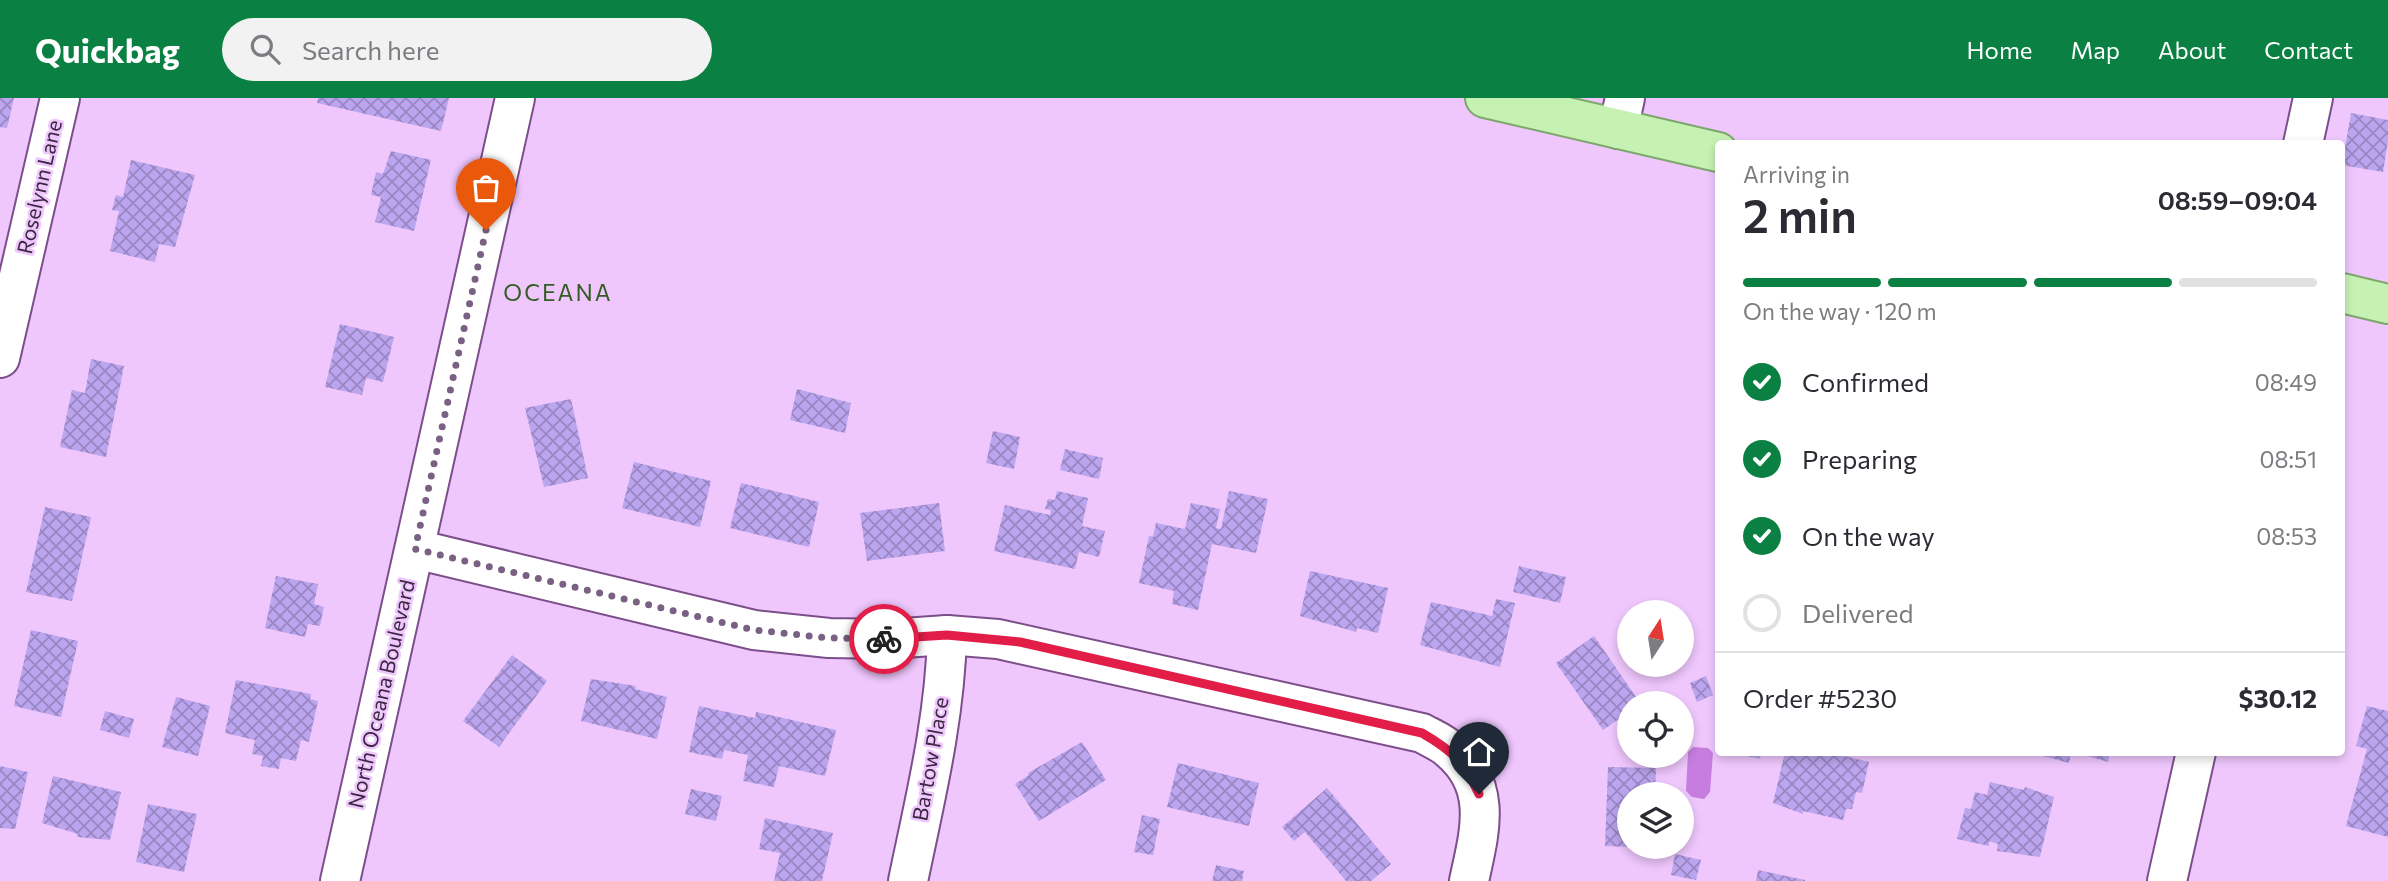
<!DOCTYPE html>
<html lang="en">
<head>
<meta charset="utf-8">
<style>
  :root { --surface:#fff; --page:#f2f2f3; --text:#2b2b33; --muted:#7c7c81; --line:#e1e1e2; --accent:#0b8043 }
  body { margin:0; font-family:Commissioner,sans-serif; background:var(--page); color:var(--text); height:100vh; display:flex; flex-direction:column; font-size:26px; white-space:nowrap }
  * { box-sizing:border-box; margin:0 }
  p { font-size:23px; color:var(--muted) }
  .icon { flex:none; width:38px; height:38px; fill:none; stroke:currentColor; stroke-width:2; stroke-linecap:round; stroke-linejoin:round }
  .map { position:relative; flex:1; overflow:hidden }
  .sheet { position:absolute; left:1715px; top:42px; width:630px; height:616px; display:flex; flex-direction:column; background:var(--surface); border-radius:7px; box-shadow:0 4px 10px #0003 }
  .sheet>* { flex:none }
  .needle { width:46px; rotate:12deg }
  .buttons { position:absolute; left:1617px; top:502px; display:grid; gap:14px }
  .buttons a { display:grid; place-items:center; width:77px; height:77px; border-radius:50%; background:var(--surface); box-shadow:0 4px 10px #0003; font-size:35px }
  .pin { position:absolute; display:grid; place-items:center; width:60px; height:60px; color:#fff; margin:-72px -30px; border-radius:50% 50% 50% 0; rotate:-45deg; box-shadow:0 0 7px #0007 }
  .pin .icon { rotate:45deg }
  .courier { position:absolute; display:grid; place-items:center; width:70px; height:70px; margin:-35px; border:5px solid #e11d48; border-radius:50%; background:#fff; color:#222; box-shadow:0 2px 9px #0007 }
  .headline em { font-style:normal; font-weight:600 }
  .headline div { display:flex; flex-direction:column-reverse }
  .headline { display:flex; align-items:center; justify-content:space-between; height:119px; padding:0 28px }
  h1 { font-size:46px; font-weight:600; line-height:52px }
  .bar { display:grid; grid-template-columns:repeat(4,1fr); gap:10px 7px; align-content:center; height:84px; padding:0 28px }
  .bar i { height:9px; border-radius:5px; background:var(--line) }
  .bar .selected { background:var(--accent) }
  .bar p { grid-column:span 4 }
  .line { display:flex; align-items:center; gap:18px; padding:0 28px; border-top:2px solid var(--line) }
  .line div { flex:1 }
  ol { padding:0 28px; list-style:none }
  li { display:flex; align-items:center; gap:21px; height:77px }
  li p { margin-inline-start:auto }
  li .icon { padding:7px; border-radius:50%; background:var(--accent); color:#fff; stroke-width:4 }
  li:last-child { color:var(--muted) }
  li i { width:38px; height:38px; border:4px solid var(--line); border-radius:50% }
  header { display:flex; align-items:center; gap:42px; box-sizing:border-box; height:98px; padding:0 35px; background:var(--accent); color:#fff }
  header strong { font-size:33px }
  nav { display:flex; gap:38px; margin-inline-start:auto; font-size:24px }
  .search { width:490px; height:63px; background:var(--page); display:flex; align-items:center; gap:18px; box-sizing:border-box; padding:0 24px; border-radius:38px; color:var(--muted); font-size:26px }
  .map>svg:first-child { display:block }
  .water { fill:#c77ddf }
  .building { fill:url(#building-cross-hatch) }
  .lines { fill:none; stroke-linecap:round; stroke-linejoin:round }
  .minor-casing { stroke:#7c4f8b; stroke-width:42 }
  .primary-casing { stroke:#7ca66b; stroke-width:42 }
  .minor { stroke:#fff; stroke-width:38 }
  .primary { stroke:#c5f2b3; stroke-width:38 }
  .done { stroke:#7a6083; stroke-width:7; stroke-dasharray:0 12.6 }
  .route { stroke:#e11d48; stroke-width:9 }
  .labels { text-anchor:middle; stroke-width:5; stroke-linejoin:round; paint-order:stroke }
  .street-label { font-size:21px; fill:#3b2842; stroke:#efc7fd }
  .neighbourhood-label { font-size:23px; letter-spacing:2px; fill:#335d22; stroke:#efc7fd }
</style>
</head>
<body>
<header>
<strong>Quickbag</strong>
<div class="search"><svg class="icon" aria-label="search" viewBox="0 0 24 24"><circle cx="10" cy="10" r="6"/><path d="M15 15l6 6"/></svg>Search here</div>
<nav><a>Home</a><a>Map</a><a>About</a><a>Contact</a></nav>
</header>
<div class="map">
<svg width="2388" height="783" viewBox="0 0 2388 783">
  <defs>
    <pattern id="building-cross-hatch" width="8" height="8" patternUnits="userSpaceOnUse" patternTransform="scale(1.75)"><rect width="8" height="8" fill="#bba5ee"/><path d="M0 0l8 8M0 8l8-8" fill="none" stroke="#9986c2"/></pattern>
  </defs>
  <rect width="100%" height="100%" fill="#efc7fd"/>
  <!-- water -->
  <path class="water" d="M1693,649L1708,650L1713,655L1710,694L1704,701L1692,699L1686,693L1688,654Z"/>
  <!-- building -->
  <g class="building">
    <path d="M0,0H14L7,30L0,29Z"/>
    <path d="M318,0H449L441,33L317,5Z"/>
    <path d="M2351,15L2388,22V43L2383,74L2342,67Z"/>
    <path d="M391,53L431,62L414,133L375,124L381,99L371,97L376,74L383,76Z"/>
    <path d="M131,62L195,77L175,149L159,146L155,164L110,153L119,113L112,112L116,97L123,99Z"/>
    <path d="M340,226L394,239L383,284L366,280L362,297L325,289Z"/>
    <path d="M91,261L124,268L106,359L60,349L72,292L85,295Z"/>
    <path d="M797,291L851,305L845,335L790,322Z"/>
    <path d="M571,301L588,380L544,389L525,310Z"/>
    <path d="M993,333L1020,339L1014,371L986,365Z"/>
    <path d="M1065,351L1103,360L1099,381L1060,372Z"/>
    <path d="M634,364L711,383L700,429L622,410Z"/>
    <path d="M741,385L819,404L809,449L730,430Z"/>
    <path d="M1057,393L1088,400L1082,428L1105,433L1099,459L1079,454L1075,471L994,453L1005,407L1050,417L1051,412L1045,411L1048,401L1055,402Z"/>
    <path d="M1229,393L1268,401L1256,455L1212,446L1198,512L1172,506L1174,493L1139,485L1149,438L1153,439L1156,425L1185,431L1191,405L1220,411L1216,430L1221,431Z"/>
    <path d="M939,405L945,453L867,463L860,415Z"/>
    <path d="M45,409L91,419L72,503L26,494Z"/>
    <path d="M1519,468L1566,479L1560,505L1513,494Z"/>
    <path d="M1310,473L1388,490L1378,535L1357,530L1356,534L1300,518Z"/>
    <path d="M276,478L318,486L314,506L324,509L320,528L308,526L305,539L265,530Z"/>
    <path d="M1496,501L1515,505L1500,569L1420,547L1431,504L1492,518Z"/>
    <path d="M31,532L78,543L61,619L14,608Z"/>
    <path d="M1594,538L1641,606H1629V614L1603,632L1556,565Z"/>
    <path d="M512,557L547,583L499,649L463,623Z"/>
    <path d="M1706,578L1713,597L1697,604L1690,585Z"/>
    <path d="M591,581L636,588L635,591L667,599L657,641L581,623Z"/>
    <path d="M236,582L311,596L310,601L318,603L309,644L301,642L296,663L281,660L279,671L261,668L263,658L252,656L255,642L225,635Z"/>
    <path d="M176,599L210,608L198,658L162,649Z"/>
    <path d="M699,608L755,620L756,614L836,632L825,678L779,668L774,689L743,683L748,657L724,652L722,661L689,654Z"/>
    <path d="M2367,608L2388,613V739L2346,728L2367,651L2356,648Z"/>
    <path d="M105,613L134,621L129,640L100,632Z"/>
    <path d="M1082,644L1106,682L1039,723L1015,686L1029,677L1028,675Z"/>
    <path d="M1744,654H1761L1760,661L1743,657Z"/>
    <path d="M1785,654H1828L1869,664L1862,695L1856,694L1852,711H1846L1843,722L1803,713V716L1773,705Z"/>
    <path d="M2028,654H2071L2069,665Z"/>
    <path d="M2074,654H2110L2108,664Z"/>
    <path d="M1178,665L1259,685L1249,728L1167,709Z"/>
    <path d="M0,668L28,674L15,731L0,730Z"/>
    <path d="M1608,669L1656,670L1655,696H1629V749L1605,748Z"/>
    <path d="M53,678L121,694L110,742L77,739L78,736L42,725Z"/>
    <path d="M1990,684L2024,692L2025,689L2054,699L2040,759L1997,753L1998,746L1989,743V748L1957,741L1965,710L1971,711L1975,694L1987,697Z"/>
    <path d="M1327,690L1391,766L1371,783H1346L1305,734L1294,743L1282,729Z"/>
    <path d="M691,691L722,698L716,723L685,716Z"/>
    <path d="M148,706L197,716L184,774L136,764Z"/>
    <path d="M1142,717L1160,721L1153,757L1134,754Z"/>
    <path d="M765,720L833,735L822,783H774L780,755L759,751Z"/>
    <path d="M1675,756L1701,762L1696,782L1671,777Z"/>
    <path d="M1216,767L1244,773L1242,783H1212Z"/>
    <path d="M1758,772L1805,782V783H1756Z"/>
  </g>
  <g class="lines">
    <!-- minor casing -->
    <g class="minor-casing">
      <g id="minor">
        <path d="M1618,31L1625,0"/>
        <path d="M2303,46L2313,0"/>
        <path d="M0,260L60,0"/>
        <path d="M415,451L754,532L829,540L889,541L947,537L998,541L1422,635C1431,640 1443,645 1450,652C1494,689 1479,736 1469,783"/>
        <path d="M340,783L515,0"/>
        <path d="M908,783C925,701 945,621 947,537"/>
        <path d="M2167,783L2196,654"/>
      </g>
    </g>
    <!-- primary casing -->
    <g class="primary-casing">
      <g id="primary">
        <path d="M1485,0L1718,54"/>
        <path d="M2342,195L2388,206"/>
      </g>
    </g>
    <!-- minor -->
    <use href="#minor" class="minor"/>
    <!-- primary -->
    <use href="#primary" class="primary"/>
  </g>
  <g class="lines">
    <!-- done -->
    <path class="done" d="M486,132L415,451L754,532L829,540L884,541"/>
    <!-- route -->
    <path class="route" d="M884,541L947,537L1020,544L1422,635C1453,653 1464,664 1479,696"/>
  </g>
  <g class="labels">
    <!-- street labels -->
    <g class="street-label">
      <text transform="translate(40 89) rotate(-77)" y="7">Roselynn Lane</text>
      <text transform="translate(382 596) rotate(-77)" y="7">North Oceana Boulevard</text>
      <text transform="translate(931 661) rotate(-80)" y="7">Bartow Place</text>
    </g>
    <!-- neighbourhood labels -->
    <g class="neighbourhood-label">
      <text x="558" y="203">OCEANA</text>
    </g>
  </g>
</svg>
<div class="buttons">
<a><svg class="needle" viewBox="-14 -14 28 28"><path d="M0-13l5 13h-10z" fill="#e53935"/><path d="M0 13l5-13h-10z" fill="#7c7c81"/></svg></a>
<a><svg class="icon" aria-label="locate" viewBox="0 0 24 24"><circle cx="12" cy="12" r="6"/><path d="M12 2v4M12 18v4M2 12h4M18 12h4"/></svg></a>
<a><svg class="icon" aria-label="layers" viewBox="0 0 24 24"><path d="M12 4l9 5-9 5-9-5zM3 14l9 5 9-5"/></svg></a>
</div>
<div class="pin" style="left:486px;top:132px;background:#ea580c"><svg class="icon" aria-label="bag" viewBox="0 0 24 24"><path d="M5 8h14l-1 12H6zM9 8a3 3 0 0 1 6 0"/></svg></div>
<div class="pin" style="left:1479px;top:696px;background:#1f2937"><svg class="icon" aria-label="home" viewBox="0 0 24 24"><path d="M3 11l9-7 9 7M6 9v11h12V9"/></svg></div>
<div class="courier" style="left:884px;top:541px"><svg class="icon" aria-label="bike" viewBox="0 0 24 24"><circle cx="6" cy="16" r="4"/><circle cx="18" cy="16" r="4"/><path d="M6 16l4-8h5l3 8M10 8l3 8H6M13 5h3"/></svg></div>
<section class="sheet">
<div class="headline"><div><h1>2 min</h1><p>Arriving in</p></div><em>08:59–09:04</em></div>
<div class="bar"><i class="selected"></i><i class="selected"></i><i class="selected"></i><i></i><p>On the way · 120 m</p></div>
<ol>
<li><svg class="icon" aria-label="check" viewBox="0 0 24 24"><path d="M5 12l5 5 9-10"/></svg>Confirmed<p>08:49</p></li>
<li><svg class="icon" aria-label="check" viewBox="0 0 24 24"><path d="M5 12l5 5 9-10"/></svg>Preparing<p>08:51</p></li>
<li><svg class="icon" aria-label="check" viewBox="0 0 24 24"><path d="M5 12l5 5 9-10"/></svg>On the way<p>08:53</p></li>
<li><i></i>Delivered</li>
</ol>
<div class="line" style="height:91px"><div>Order #5230</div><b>$30.12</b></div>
</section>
</div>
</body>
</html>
